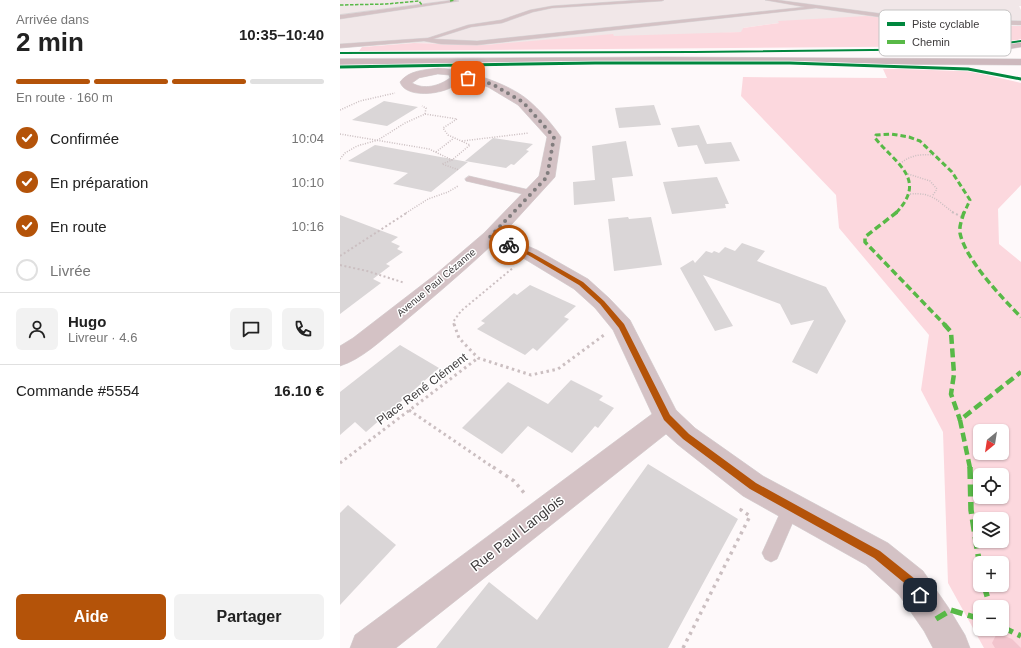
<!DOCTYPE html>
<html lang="fr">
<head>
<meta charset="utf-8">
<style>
  :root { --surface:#fff; --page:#f2f2f2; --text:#222; --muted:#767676; --line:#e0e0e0; --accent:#b45309 }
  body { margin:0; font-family:Helvetica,sans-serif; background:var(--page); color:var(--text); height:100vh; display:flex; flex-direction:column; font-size:15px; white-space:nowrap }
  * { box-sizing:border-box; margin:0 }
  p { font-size:13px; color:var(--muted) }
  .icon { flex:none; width:22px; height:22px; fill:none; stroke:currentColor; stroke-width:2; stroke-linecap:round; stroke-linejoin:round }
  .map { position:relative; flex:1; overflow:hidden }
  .drawer { display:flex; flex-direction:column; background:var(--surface); width:340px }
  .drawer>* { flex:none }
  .needle { width:26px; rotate:210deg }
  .buttons { position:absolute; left:633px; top:424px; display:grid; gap:8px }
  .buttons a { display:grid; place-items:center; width:36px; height:36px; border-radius:6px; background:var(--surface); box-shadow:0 1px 3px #0004; font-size:20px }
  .pin { position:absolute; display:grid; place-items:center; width:34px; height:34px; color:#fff; margin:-17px; border-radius:8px; box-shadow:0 2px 6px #0006 }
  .courier { position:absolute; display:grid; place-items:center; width:40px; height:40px; margin:-20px; border:3px solid #b45309; border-radius:50%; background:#fff; color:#222; box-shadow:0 1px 5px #0007 }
  .headline em { font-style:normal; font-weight:700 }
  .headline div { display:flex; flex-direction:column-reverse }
  .headline { display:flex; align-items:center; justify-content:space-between; height:68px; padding:0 16px }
  h1 { font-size:26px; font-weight:700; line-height:30px }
  .bar { display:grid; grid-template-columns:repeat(4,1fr); gap:6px 4px; align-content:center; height:48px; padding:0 16px }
  .bar i { height:5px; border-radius:3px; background:var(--line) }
  .bar .selected { background:var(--accent) }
  .bar p { grid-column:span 4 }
  .line { display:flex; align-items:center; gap:10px; padding:0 16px; border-top:1px solid var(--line) }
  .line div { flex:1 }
  .round { display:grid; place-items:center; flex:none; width:42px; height:42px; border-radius:6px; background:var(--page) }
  ol { padding:0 16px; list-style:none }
  li { display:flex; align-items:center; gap:12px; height:44px }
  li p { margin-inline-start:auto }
  li .icon { padding:4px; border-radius:50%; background:var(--accent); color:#fff; stroke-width:4 }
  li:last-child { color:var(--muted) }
  li i { width:22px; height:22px; border:2px solid var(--line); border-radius:50% }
  .cta { display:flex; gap:8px; margin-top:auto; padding:8px 16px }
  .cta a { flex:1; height:46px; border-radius:6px; background:var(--accent); color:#fff; font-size:16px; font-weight:700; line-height:46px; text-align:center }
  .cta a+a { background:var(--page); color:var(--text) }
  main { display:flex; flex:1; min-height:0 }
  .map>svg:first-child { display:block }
  .built { fill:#f1e7e8 }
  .green { fill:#fcd8de; fill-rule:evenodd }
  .forest { fill:#f2c4cd }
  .building { fill:#dad6d7 }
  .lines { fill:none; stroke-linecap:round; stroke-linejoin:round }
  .service-casing { stroke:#dad7d8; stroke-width:1 }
  .minor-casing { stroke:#dad7d8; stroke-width:1 }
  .primary-casing { stroke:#dad7d8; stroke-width:1 }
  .path-far3 { stroke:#cbbfc1; stroke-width:1.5; stroke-dasharray:1 1.5; stroke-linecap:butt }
  .path-far2 { stroke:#cbbfc1; stroke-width:2; stroke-dasharray:2 2.5; stroke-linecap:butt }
  .path-far1 { stroke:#cbbfc1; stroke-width:3; stroke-dasharray:2.5 3.5; stroke-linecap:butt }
  .path { stroke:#cbbfc1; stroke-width:3.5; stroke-dasharray:3 4.5; stroke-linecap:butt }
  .service { fill:#d4c2c5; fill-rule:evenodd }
  .minor { fill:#d4c2c5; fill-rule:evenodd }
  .primary { fill:#cdb8bd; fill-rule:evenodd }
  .quiet-far4 { stroke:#58b947; stroke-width:1.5; stroke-dasharray:3.5 1.5; stroke-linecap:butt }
  .quiet-far3 { stroke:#58b947; stroke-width:3; stroke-dasharray:5.5 3; stroke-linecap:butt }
  .quiet-far2 { stroke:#58b947; stroke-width:3.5; stroke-dasharray:7 3.5; stroke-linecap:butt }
  .quiet-far1 { stroke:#58b947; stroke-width:4.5; stroke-dasharray:9 4.5; stroke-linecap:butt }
  .quiet { stroke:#58b947; stroke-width:5.5; stroke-dasharray:12 5.5; stroke-linecap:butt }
  .cycleway-far1-casing { stroke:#fff; stroke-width:3 }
  .cycleway-casing { stroke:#fff; stroke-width:4.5 }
  .cycleway-far1 { stroke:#00873e; stroke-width:2 }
  .cycleway { stroke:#00873e; stroke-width:3 }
  .route { fill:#b45309 }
  .done { stroke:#817d7e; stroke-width:4; stroke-dasharray:0 7.2 }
  .labels { text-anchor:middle; stroke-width:3; stroke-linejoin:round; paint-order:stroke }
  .far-street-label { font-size:10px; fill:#3d3a3b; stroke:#fff }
  .street-label { font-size:12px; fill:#3d3a3b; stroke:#fff }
  .near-street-label { font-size:14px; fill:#3d3a3b; stroke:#fff }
  .key { fill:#fff; stroke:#c5c4c4; stroke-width:1 }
  .key-label { font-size:11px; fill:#3d3a3b }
</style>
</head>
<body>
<main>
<section class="drawer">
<div class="headline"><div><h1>2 min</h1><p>Arrivée dans</p></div><em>10:35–10:40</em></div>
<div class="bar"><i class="selected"></i><i class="selected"></i><i class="selected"></i><i></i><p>En route · 160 m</p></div>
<ol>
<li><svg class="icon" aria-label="check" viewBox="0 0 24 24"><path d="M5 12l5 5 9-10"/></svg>Confirmée<p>10:04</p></li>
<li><svg class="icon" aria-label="check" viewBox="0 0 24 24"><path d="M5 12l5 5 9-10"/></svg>En préparation<p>10:10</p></li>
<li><svg class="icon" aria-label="check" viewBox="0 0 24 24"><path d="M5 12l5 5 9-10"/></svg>En route<p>10:16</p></li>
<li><i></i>Livrée</li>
</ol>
<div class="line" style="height:72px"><a class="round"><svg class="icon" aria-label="person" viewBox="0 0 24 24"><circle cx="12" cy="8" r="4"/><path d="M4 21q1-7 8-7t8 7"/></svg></a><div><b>Hugo</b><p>Livreur · 4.6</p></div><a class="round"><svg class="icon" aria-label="chat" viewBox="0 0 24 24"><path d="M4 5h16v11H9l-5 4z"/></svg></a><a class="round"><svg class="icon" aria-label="phone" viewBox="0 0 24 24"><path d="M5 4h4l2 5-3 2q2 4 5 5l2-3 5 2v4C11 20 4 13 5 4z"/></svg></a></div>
<div class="line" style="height:52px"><div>Commande #5554</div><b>16.10 €</b></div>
<div class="cta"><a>Aide</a><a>Partager</a></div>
</section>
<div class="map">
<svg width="681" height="648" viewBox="0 0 681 648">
  <rect width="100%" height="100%" fill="#fef9fa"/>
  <!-- built -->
  <path class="built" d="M0,0H681V6H679L681,10V21L581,19L585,23L562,21L439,22V23L403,28L402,32L145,45L74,43L0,48Z"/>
  <!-- green -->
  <g class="green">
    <path d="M527,16L585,23L681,26V39L667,43L641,46L19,51L22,47L74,43L145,45L273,34L274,36L401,32L403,28L439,23L438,21Z"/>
    <path d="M543,69H622L681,83V185L658,209L659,244L681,262V648H644L608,583L603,432L581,390L589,335L499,228L496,195L401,96L403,77L547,78ZM640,431H662V453H640ZM640,475H662V497H640ZM640,519H662V541H640ZM640,563H662V585H640ZM640,607H662V629H640Z"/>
  </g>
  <!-- forest -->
  <path class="forest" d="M657,633L672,639L681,648H655L652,643Z"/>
  <!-- building -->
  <g class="building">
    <path d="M44,101L78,107L47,126L12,120Z"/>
    <path d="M314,105L321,125L279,128L275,108Z"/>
    <path d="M359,125L367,144L391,142L400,161L365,164L357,145L338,147L331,128Z"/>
    <path d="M153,138L193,144L186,150L189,151L174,165L171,164L166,168L125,161Z"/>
    <path d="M286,141L293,176L272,178L275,201L234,205L233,182L255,180L252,146Z"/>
    <path d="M35,145L128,162L91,192L53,184L68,173L8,161Z"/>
    <path d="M377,177L389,204H385L386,208L332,214L323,182Z"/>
    <path d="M0,215L58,237L51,242L60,246L57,249L63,252L46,264L50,266L33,279L41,283L0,314Z"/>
    <path d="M288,217L289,219L311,217L322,265L274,271L268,219Z"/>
    <path d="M402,243L425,251L417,261L486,287L506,321L477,374L452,362L474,320L451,325L440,304L363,275L393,326L375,331L340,268L353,260L355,263L366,251L372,253L374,251L379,253L385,247L395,251Z"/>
    <path d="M190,285L236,306L224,317L229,319L197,351L193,348L185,355L137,329L145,323L141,321L174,293L177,295Z"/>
    <path d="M60,345L99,368L26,432L15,422L0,435V392Z"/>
    <path d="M231,380L263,396L259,400L274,408L258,428L255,426L232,453L188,426L162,454L122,428L168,382L208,404Z"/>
    <path d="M308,464L398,519L328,648H96L149,582L197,620Z"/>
    <path d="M8,505L56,545L0,605V513Z"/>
  </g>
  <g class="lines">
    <!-- service casing -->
    <g class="service-casing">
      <g id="service">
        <path d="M114,0L119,1L0,19V15Z"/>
        <path d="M300,0H324L322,1L212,8L193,12L162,23L131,27L93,39L137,41L465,7L425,0H437L582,19L681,21V25L582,23L476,8L137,45L101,44L84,41L0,48V44L88,38L128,25L161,20L190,10L212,6Z"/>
        <path d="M129,176L194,191L196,193L191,196L126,181L125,179Z"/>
        <path d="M451,500L457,502L459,508L437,559L431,562L425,559L422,553L445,502Z"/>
      </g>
    </g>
    <!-- minor casing -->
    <g class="minor-casing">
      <path id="minor" d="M98,68C124,69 168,83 188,100C199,109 213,125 221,137L215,177L162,235L197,250L248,279L269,298L290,320L336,410L355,428L423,476L548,543L583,571L608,607L625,635L630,648H593L584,631L559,595L526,565L403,496L337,444L326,434L56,648H10L15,635L312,414L273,330L255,308L234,289L183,258L152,245C122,273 90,300 58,327C40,341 22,359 0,366V346L13,338L96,274L144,233L199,176L207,137L178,105L148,87L122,79C113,94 66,101 60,82C69,70 85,70 98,68ZM98,74L109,75L110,78C99,86 84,90 72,83L79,78Z"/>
    </g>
    <!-- primary casing -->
    <g class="primary-casing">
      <g id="primary">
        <path d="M681,41V47L643,53L638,50L643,47Z"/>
        <path d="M323,57L681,59V65L323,63L0,65V59Z"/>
      </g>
    </g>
    <!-- path-far3 -->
    <g class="path-far3">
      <path d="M0,110L20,101L55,93"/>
      <path d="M85,114L117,119L103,128L108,135L130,145L112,160"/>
      <path d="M0,134L89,149L112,160L102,164L119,170"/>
      <path d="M122,141L189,133"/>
      <path d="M96,152L114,138"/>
      <path d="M0,159L5,153L17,146L38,140L65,123L85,114L86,108L82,106"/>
      <path d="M560,164C570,155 580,154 594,155"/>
      <path d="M568,174L590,181L597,189L593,195"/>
      <path d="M570,194C593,192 597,201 614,213"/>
      <path d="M66,213L88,199L108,192L118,186"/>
    </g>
    <!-- path-far2 -->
    <g class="path-far2">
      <path d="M612,212L622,217"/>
      <path d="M0,256L68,212"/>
      <path d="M0,265L27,271L65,283"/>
      <path d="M114,325L113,322L121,311L174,267"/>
    </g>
    <!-- path-far1 -->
    <g class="path-far1">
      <path d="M114,324L119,338L138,358L191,375L218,369L264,335"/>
      <path d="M69,410L154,468"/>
      <path d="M0,463L138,358"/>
    </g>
    <!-- path -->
    <g class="path">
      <path d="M153,467L174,481L185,494"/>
      <path d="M343,648L410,516L401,510L402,508"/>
    </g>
    <!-- service -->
    <use href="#service" class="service"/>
    <!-- minor -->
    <use href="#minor" class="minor"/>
    <!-- primary -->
    <use href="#primary" class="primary"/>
    <!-- quiet-far4 -->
    <g class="quiet-far4">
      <path d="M110,1L115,0"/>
      <path d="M0,5L46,4L79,1L82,5"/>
    </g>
    <!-- quiet-far3 -->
    <path class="quiet-far3" d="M556,213C588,179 556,164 535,138L536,135L551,134L569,137L580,141L612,172L630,200L624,213"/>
    <!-- quiet-far2 -->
    <g class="quiet-far2">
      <path d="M557,212L525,237V242L605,325"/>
      <path d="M624,212C622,219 619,226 620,233C625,259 662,298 681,317"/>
    </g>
    <!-- quiet-far1 -->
    <g class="quiet-far1">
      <path d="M604,324L611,332L614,374L611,394L620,420"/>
      <path d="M630,468L620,420L681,372"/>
    </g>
    <!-- quiet -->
    <g class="quiet">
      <path d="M630,467L631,510L640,567"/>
      <path d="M644,585L650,607"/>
      <path d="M596,619L611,610L640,619"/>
      <path d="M662,627L681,636"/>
    </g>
    <!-- cycleway-far1 casing -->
    <g class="cycleway-far1-casing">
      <path id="cycleway-far1" d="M0,53L354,52L619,49L681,41"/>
    </g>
    <!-- cycleway casing -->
    <g class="cycleway-casing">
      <path id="cycleway" d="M0,67L255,63H450L628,69L681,79"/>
    </g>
    <!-- cycleway-far1 -->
    <use href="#cycleway-far1" class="cycleway-far1"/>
    <!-- cycleway -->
    <use href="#cycleway" class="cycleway"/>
  </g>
  <!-- route -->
  <path class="route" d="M167,244H171L192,253L243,282L264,301L284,324L330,415L349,434L416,483L540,551L575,579L585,595L583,598L580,600L576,598L568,586L534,558L410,489L343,439L324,420L279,328L260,304L239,285L188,255L167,246Z"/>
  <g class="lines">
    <!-- done -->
    <path class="done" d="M128,78L152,84L183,102L214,137L207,177L150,237L169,245"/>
  </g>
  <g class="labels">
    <!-- far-street labels -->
    <g class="far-street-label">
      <text transform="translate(96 282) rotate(-40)" y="4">Avenue Paul Cézanne</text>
    </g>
    <!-- street labels -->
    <g class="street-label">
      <text transform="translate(82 389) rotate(-37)" y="4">Place René Clément</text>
    </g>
    <!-- near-street labels -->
    <g class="near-street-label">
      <text transform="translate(177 533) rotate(-38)" y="5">Rue Paul Langlois</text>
    </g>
  </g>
  <!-- legend -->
  <rect x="539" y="10" width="132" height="46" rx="6" class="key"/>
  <rect x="547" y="22" width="18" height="4" fill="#00873e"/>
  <rect x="547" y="40" width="18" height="4" fill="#58b947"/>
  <g class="key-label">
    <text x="572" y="28">Piste cyclable</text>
    <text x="572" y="46">Chemin</text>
  </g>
</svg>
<div class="buttons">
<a><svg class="needle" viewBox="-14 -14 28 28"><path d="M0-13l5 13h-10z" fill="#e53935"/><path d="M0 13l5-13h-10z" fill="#767676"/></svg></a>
<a><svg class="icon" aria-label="locate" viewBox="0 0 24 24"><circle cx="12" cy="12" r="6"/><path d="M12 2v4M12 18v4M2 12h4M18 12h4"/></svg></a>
<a><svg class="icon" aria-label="layers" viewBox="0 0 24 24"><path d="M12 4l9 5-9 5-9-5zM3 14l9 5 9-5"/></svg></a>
<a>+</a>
<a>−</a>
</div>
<div class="pin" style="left:128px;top:78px;background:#ea580c"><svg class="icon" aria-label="bag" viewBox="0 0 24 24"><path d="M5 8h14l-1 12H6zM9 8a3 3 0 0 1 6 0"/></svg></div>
<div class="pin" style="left:580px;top:595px;background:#1f2937"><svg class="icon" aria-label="home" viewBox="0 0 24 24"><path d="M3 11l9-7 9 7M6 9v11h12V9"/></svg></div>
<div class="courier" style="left:169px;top:245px"><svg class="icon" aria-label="bike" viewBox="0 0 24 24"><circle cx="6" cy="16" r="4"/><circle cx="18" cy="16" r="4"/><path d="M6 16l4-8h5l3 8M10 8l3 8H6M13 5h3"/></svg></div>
</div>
</main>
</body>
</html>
